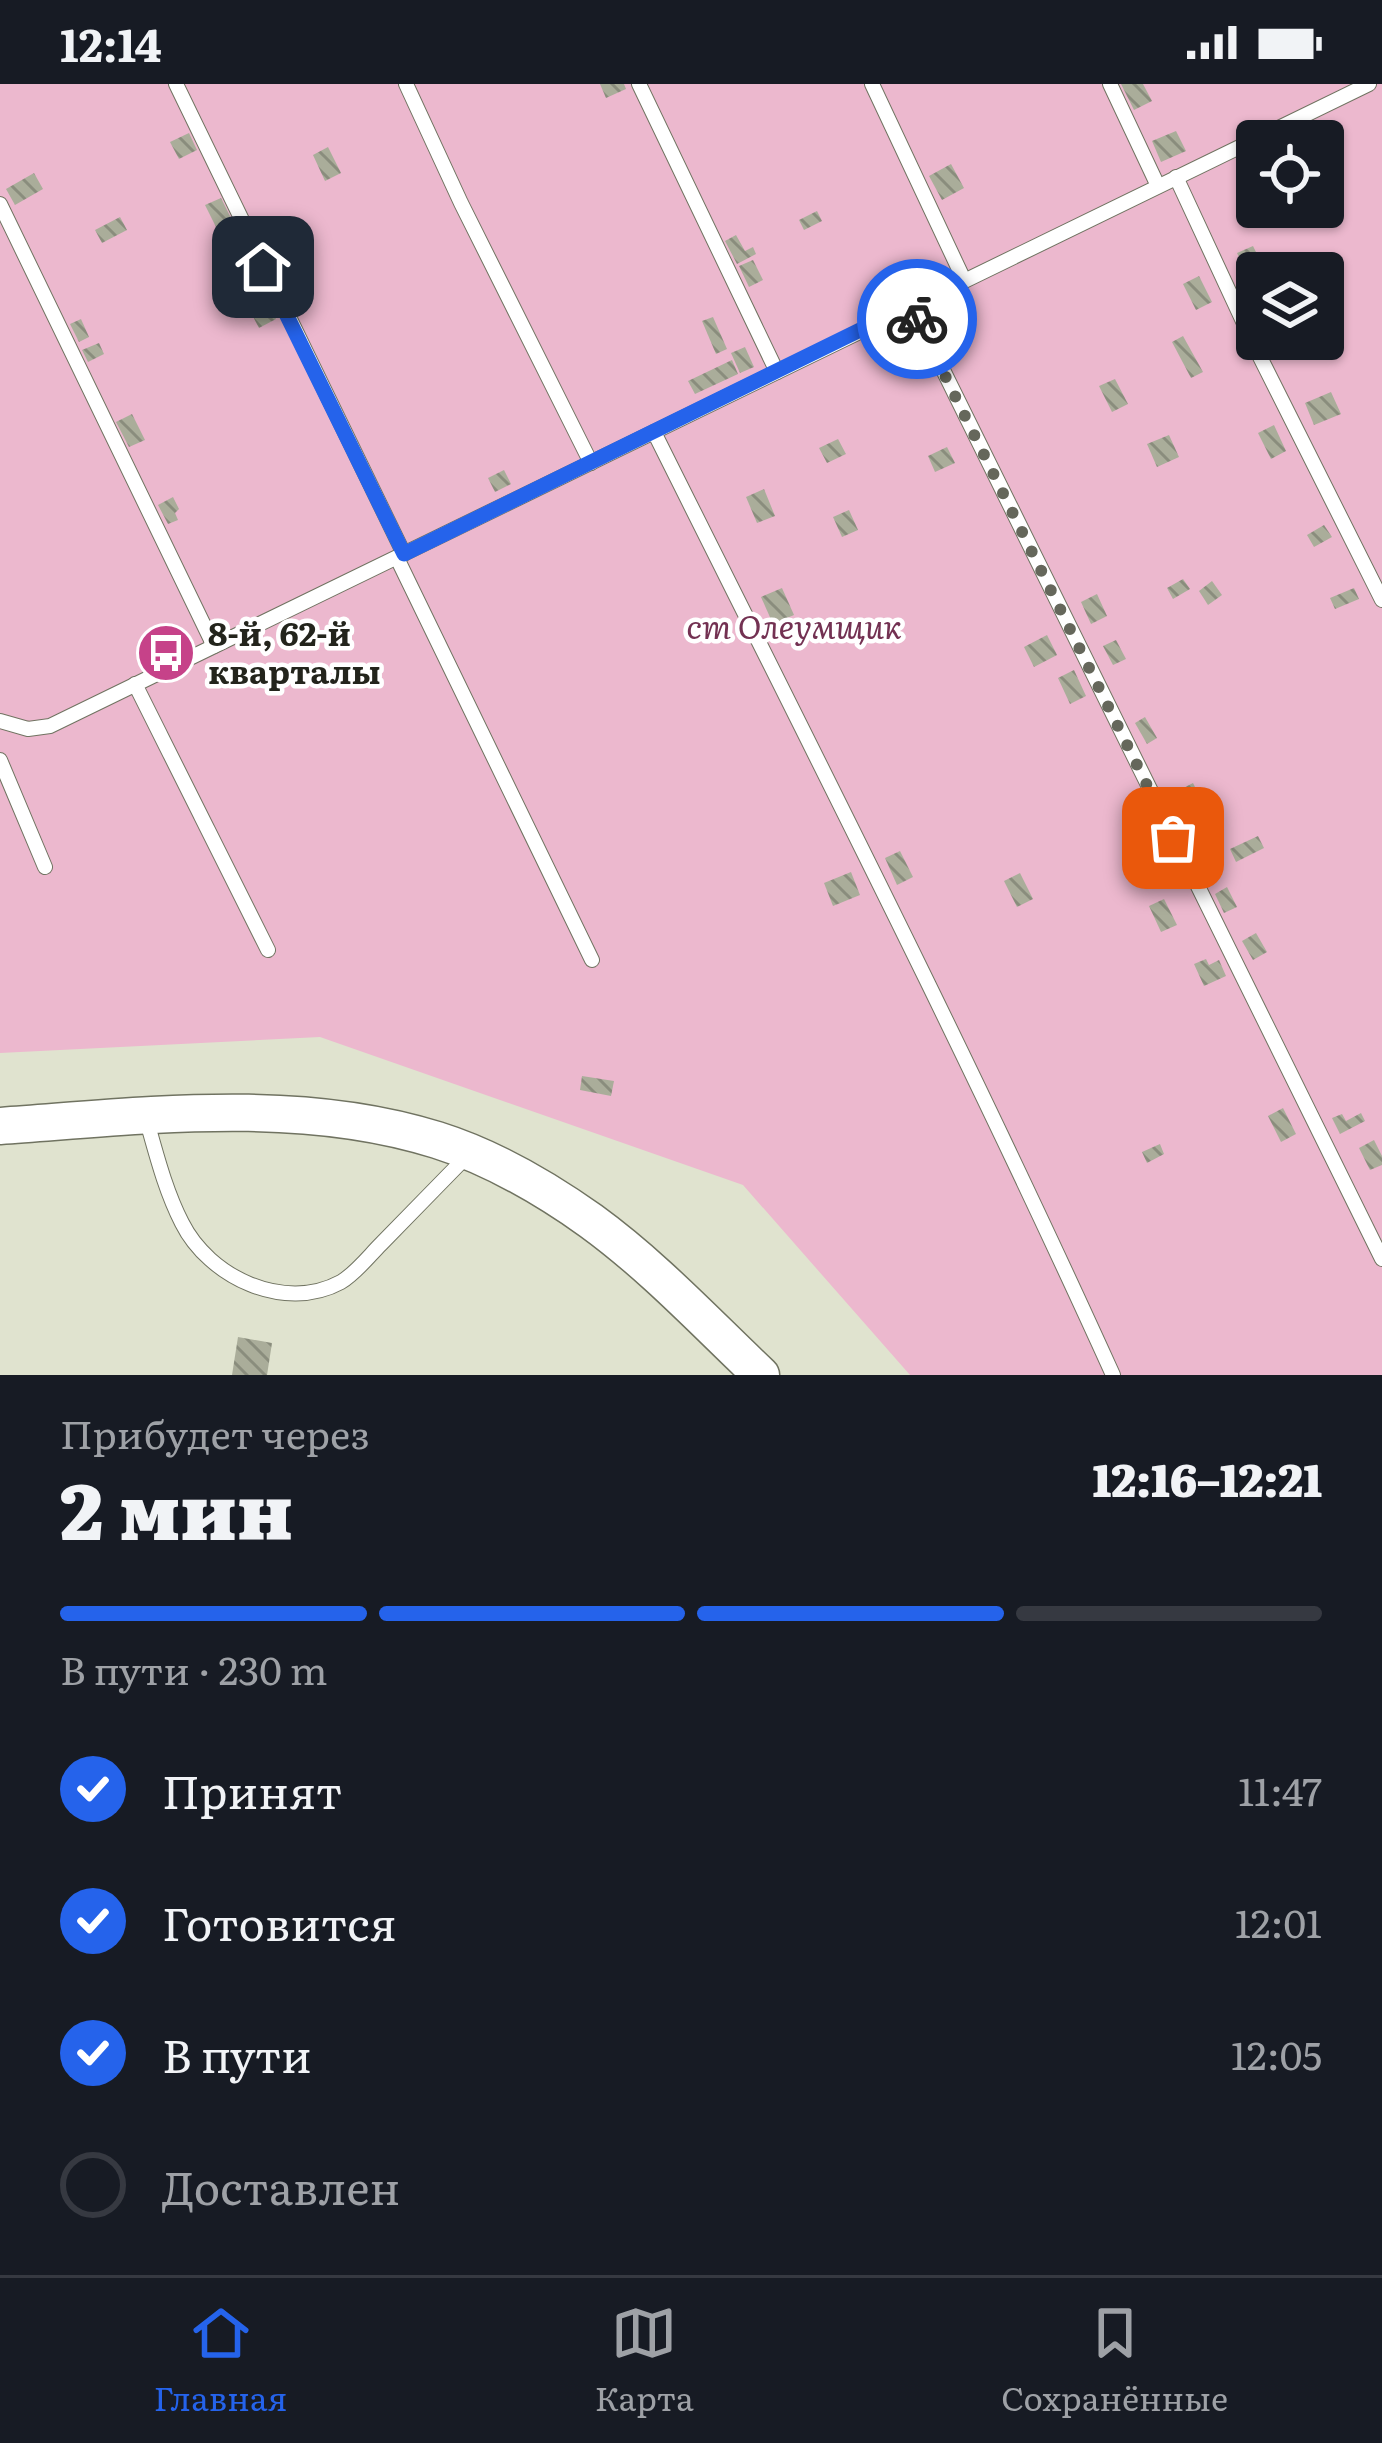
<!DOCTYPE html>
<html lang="ru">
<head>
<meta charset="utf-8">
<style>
  :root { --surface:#171b24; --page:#20242c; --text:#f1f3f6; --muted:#9ea1a6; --line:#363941; --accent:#2563eb }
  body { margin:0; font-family:Literata,serif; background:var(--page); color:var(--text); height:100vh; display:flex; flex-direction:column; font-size:45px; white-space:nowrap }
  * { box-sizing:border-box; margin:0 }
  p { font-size:39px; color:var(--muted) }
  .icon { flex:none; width:66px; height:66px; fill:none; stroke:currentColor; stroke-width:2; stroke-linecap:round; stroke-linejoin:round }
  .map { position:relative; height:1291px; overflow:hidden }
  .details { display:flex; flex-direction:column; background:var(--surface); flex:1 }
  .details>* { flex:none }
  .controls { position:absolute; left:1236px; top:36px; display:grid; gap:24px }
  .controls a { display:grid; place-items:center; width:108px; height:108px; border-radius:12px; background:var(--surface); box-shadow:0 3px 9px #0004; font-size:60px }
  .pin { position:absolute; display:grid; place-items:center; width:102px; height:102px; color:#fff; margin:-51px; border-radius:24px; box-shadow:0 6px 18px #0006 }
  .courier { position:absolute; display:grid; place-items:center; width:120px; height:120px; margin:-60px; border:9px solid #2563eb; border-radius:50%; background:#fff; color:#222; box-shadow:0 3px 15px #0007 }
  .headline em { font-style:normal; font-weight:800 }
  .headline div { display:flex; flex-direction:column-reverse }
  .headline { display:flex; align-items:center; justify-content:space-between; height:204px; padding:0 60px }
  h1 { font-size:78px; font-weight:800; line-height:90px }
  .bar { display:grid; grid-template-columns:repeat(4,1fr); gap:18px 12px; align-content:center; height:144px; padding:0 60px }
  .bar i { height:15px; border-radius:9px; background:var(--line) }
  .bar .current { background:var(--accent) }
  .bar p { grid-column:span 4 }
  ol { padding:0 60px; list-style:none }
  li { display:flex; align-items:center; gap:36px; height:132px }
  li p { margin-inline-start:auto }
  li .icon { padding:12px; border-radius:50%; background:var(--accent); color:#fff; stroke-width:4 }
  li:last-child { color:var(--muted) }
  li i { width:66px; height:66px; border:6px solid var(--line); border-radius:50% }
  .status { display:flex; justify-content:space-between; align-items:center; height:84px; padding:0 60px; background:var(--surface); direction:ltr }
  .status svg { height:33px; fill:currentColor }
  .dock { display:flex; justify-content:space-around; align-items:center; height:168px; border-top:3px solid var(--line); background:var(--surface); font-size:33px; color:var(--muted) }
  .dock a { display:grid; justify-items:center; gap:6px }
  .dock .current { color:var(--accent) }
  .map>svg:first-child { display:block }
  .garden { fill:#ecb8ce; fill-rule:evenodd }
  .building { fill:url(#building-back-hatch) }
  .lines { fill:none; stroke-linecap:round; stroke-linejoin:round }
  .lane-casing { stroke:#707361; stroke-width:16 }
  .secondary-casing { stroke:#707361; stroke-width:39 }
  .lane { stroke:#fff; stroke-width:14 }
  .secondary { stroke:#fff; stroke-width:36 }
  .done { stroke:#65675b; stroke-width:12; stroke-dasharray:0 21.6 }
  .route { stroke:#2563eb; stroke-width:15 }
  .labels { text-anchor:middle; stroke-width:9; stroke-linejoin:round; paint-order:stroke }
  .park-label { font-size:33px; font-style:italic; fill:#733152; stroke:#fff }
  .poi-label { font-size:33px; font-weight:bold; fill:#23241c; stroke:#fff; text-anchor:start }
</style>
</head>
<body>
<div class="status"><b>12:14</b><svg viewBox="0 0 49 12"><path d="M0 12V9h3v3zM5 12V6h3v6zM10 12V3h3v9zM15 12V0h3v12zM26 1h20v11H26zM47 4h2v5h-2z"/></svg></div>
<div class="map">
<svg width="1382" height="1291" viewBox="0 0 1382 1291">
  <defs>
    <pattern id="building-back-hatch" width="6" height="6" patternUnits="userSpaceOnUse" patternTransform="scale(3)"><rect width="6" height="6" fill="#aaad9a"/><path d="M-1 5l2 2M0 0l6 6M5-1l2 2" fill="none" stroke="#8a8d7d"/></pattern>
  </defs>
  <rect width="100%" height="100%" fill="#e0e3cf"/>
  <!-- garden -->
  <path class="garden" d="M0,0H1382V1291H910L743,1101L320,953L0,969ZM1257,57H1323V123H1257ZM1257,189H1323V255H1257Z"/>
  <!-- building -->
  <g class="building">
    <path d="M600,0H624L626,5L606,14Z"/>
    <path d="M1121,0H1143L1152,17L1134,26Z"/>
    <path d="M1176,47L1186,67L1161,78L1152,57Z"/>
    <path d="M189,49L197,66L179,75L170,58Z"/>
    <path d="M328,63L341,89L325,97L313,71Z"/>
    <path d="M951,80L964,104L942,116L929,92Z"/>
    <path d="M34,89L43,105L15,121L6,105Z"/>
    <path d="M221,114L234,140L218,147L205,121Z"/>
    <path d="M817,127L822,137L804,146L799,136Z"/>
    <path d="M120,133L127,146L102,159L95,146Z"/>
    <path d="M736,151L745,167L753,163L756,170L737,180L725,157Z"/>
    <path d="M1253,162L1266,188L1257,189L1250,195L1237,169Z"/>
    <path d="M753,176L763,196L749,203L739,182Z"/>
    <path d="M1199,192L1212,218L1196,226L1183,200Z"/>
    <path d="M268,218L276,235L259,244L250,227Z"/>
    <path d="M713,233L727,265L716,270L702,237Z"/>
    <path d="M81,235L89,253L79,258L70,240Z"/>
    <path d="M1183,252L1203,288L1191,294L1172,258Z"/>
    <path d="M99,259L104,270L88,278L82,266Z"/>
    <path d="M745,263L754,283L740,289L731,269Z"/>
    <path d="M732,276L738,290L695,310L688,297Z"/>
    <path d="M1115,295L1128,320L1112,328L1099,302Z"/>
    <path d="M1331,308L1341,330L1314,341L1305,319Z"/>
    <path d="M132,330L145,356L129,363L116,338Z"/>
    <path d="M1274,341L1286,367L1271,375L1258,349Z"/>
    <path d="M1169,351L1179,373L1157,383L1147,360Z"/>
    <path d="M838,355L846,370L827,379L819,364Z"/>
    <path d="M947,363L955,379L935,388L928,372Z"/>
    <path d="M504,386L511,400L495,408L488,394Z"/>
    <path d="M764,405L775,432L757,439L746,413Z"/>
    <path d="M173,413L179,425L175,429L178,436L168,440L158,421Z"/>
    <path d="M849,426L858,446L842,453L833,433Z"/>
    <path d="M1324,441L1332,453L1314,463L1307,451Z"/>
    <path d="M1183,495L1190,505L1173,515L1167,504Z"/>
    <path d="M1212,497L1222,511L1208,521L1199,507Z"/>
    <path d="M782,504L794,531L773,540L761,513Z"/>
    <path d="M1354,504L1359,515L1335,525L1330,514Z"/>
    <path d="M1097,510L1107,532L1091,540L1081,518Z"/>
    <path d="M1047,551L1057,571L1034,583L1024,563Z"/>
    <path d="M1116,556L1126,575L1113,581L1103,562Z"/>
    <path d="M1074,586L1086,612L1070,620L1058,594Z"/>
    <path d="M1145,633L1157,654L1147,660L1135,639Z"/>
    <path d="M1193,699L1206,725L1185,736L1172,710Z"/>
    <path d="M1258,752L1264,764L1236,778L1230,765Z"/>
    <path d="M900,767L913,793L897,801L885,774Z"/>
    <path d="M851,788L860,811L833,822L824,799Z"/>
    <path d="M1020,789L1033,815L1017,823L1004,797Z"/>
    <path d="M1227,803L1237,823L1224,829L1215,810Z"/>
    <path d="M1164,815L1177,841L1161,848L1149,822Z"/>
    <path d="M1256,849L1267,868L1253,876L1242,857Z"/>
    <path d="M1206,875L1209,881L1219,876L1226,892L1204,902L1194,880Z"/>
    <path d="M582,992L614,997L611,1012L580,1006Z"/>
    <path d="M1283,1024L1296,1050L1281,1058L1268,1032Z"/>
    <path d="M1361,1029L1365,1037L1340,1050L1332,1034L1342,1030L1346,1037Z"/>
    <path d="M1374,1056L1382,1072V1081L1370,1086L1359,1064Z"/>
    <path d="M1160,1060L1164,1070L1147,1079L1142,1068Z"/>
    <path d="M238,1253L272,1259L267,1291H232Z"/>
  </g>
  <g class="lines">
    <!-- lane casing -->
    <g class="lane-casing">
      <g id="lane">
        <path d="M176,0L404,470"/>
        <path d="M406,0L461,119L591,379"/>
        <path d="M639,0L777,288"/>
        <path d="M872,0L964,196"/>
        <path d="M1110,0L1158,102"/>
        <path d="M1176,93L1254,261L1382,516"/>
        <path d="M0,120L214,562"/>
        <path d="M911,221L1382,1175"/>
        <path d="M654,348C810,661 969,973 1113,1291"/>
        <path d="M397,474L592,876"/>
        <path d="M135,600L268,866"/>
        <path d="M0,637L28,645L50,642L1369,0"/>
        <path d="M0,676L45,783"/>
        <path d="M146,1034C156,1069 165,1106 182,1139C209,1193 284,1229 341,1198C356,1189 369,1172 381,1160C409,1131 438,1102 466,1073"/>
      </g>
    </g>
    <!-- secondary casing -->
    <g class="secondary-casing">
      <path id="secondary" d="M0,1042C144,1032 297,1012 437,1056C491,1073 546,1105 591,1137C653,1182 706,1239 761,1291"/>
    </g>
    <!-- lane -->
    <use href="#lane" class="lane"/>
    <!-- secondary -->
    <use href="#secondary" class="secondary"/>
  </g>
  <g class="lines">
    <!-- done -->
    <path class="done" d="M917,235L1173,754"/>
    <!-- route -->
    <path class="route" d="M263,183L404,470L911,221L917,235"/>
  </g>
  <!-- icons -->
  <defs>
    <g id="bus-disc" transform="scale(3)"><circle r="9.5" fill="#c64289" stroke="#fff"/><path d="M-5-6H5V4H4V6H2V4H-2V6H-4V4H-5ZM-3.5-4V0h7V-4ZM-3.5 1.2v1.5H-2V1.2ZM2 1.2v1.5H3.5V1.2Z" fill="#fff"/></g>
  </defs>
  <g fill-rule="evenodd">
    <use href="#bus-disc" x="166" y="569"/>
  </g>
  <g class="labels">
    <!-- park labels -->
    <g class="park-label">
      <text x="794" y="555">ст Олеумщик</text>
    </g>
    <!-- poi labels -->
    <g class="poi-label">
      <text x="208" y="562">8-й, 62-й<tspan x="208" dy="38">кварталы</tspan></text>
    </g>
  </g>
</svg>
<div class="controls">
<a><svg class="icon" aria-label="locate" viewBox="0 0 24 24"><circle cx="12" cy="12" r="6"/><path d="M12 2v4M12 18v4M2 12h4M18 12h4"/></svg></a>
<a><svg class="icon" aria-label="layers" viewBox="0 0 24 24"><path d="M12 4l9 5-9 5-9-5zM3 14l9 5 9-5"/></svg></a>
</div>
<div class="pin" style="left:1173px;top:754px;background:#ea580c"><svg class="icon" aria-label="bag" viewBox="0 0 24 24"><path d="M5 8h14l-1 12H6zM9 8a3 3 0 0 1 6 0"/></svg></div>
<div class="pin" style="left:263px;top:183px;background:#1f2937"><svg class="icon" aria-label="home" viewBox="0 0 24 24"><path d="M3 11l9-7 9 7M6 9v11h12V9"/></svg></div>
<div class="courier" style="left:917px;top:235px"><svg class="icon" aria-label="bike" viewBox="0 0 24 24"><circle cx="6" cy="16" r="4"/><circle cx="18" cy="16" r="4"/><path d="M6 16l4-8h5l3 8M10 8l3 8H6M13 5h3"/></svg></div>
</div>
<section class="details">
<div class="headline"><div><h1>2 мин</h1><p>Прибудет через</p></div><em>12:16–12:21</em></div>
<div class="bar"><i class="current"></i><i class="current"></i><i class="current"></i><i></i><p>В пути · 230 m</p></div>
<ol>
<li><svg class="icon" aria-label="check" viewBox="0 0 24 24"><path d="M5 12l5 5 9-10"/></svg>Принят<p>11:47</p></li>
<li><svg class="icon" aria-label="check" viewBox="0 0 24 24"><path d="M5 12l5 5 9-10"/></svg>Готовится<p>12:01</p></li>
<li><svg class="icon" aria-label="check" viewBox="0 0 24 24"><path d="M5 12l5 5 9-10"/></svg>В пути<p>12:05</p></li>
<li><i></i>Доставлен</li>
</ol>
</section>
<nav class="dock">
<a class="current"><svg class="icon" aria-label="home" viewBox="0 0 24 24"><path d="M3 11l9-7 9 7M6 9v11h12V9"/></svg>Главная</a>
<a><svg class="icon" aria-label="map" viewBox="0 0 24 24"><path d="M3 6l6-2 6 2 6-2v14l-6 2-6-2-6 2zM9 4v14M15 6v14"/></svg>Карта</a>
<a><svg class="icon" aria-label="saved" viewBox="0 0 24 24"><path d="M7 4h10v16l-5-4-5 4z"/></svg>Сохранённые</a>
</nav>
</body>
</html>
